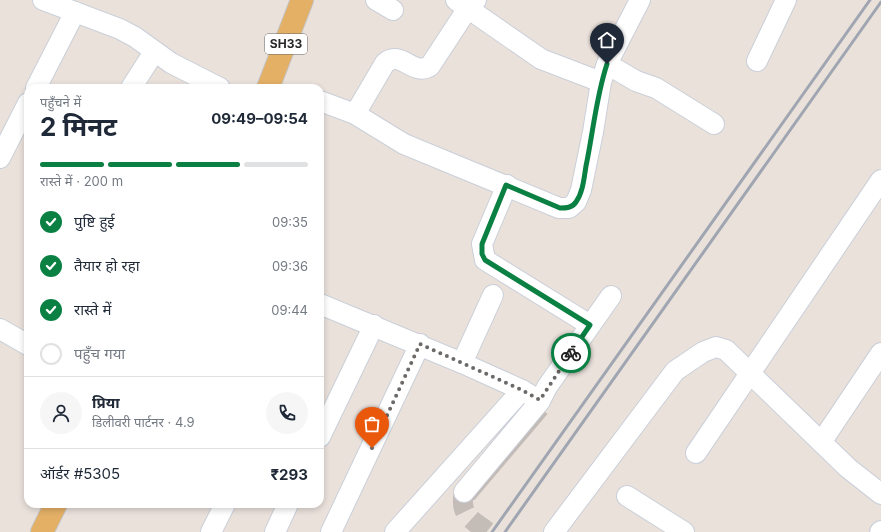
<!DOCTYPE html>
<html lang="hi">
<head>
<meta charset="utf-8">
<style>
  :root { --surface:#fff; --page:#f6f6f7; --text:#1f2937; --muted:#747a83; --line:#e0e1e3; --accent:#0b8043 }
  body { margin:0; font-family:Inter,"Noto Sans Devanagari",sans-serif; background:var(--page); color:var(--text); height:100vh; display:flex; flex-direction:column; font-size:15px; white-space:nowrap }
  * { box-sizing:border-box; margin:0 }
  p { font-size:13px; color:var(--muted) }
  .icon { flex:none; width:22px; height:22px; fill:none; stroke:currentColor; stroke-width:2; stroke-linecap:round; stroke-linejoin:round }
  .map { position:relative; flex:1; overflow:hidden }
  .side { position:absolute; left:24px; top:84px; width:300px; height:424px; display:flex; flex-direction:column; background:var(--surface); border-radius:12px; box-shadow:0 2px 6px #0003 }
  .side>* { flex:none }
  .pin { position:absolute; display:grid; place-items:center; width:34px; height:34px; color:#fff; margin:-41px -17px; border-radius:50% 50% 50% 0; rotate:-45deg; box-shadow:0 0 4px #0007 }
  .pin .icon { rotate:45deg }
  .courier { position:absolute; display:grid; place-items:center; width:40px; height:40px; margin:-20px; border:3px solid #0b8043; border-radius:50%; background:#fff; color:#222; box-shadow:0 1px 5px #0007 }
  .overview em { font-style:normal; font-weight:700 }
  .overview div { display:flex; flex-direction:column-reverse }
  .overview { display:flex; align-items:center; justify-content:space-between; height:68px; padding:0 16px }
  h1 { font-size:26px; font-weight:700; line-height:30px }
  .bar { display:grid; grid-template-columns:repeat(4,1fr); gap:6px 4px; align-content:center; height:48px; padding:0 16px }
  .bar i { height:5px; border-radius:3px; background:var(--line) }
  .bar .on { background:var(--accent) }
  .bar p { grid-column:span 4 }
  .line { display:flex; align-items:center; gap:10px; padding:0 16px; border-top:1px solid var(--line) }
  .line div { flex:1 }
  .round { display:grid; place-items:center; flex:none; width:42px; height:42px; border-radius:21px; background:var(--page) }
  ol { padding:0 16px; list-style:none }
  li { display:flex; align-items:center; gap:12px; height:44px }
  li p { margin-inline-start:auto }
  li .icon { padding:4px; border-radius:50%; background:var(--accent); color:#fff; stroke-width:4 }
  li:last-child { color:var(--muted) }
  li i { width:22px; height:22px; border:2px solid var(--line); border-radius:50% }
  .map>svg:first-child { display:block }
  .building { fill:#c2bbb8; stroke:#c5bcb5 }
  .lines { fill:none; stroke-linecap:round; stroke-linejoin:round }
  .minor-tunnel { stroke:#c3bcb7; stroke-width:20; stroke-dasharray:20 10; stroke-linecap:butt }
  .minor-casing { stroke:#cacfd9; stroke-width:22 }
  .major-casing { stroke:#c3c3c3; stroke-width:24 }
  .minor { stroke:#fff; stroke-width:20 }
  .major { stroke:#e4b066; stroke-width:22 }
  .rail { stroke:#9fa5b1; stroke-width:3 }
  .done { stroke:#6c6967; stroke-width:4; stroke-dasharray:0 7.2 }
  .route { stroke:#0b8043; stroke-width:5 }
  .labels { text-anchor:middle; stroke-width:3.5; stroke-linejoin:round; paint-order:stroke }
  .shield { fill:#fff; stroke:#686868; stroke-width:1 }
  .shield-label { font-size:12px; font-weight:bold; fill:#282828 }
</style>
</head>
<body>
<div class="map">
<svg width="881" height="532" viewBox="0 0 881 532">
  <rect width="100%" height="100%" fill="#eae1db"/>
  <!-- building -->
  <path class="building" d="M527,399L547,414L474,500L457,486Z"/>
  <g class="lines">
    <!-- minor-tunnel -->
    <path class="minor-tunnel" d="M464,492C459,515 471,519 488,532"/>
    <!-- minor casing -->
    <g class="minor-casing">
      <g id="minor">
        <path d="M43,0L120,29L135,37L171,63L220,88"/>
        <path d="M376,0L393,10"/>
        <path d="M456,0L541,59L601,82"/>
        <path d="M757,61L786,0"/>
        <path d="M607,64L636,81L656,88L714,124"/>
        <path d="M36,88L75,12"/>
        <path d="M131,88L154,52"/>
        <path d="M320,101L355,114L404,144L559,208H569L576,202L581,190L593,132L601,82L607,64L640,0"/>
        <path d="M355,114L385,63C401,49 413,77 430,66L468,8L476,0"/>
        <path d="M0,158L28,103"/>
        <path d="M507,185L482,244L485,260L590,325"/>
        <path d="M320,304L462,363L522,390L540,401L547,387L611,296"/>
        <path d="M0,329L28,345"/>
        <path d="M462,363L493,295"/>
        <path d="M320,437L374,325"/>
        <path d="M822,441L881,353"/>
        <path d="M696,453L881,180"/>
        <path d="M464,492L540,401"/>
        <path d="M627,496L684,532"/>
        <path d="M211,532L225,504"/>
        <path d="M275,532L288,504"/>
        <path d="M331,532L420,344"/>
        <path d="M395,532L522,390"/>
        <path d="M554,532L675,371L703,352L716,347L726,350L848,468L881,494"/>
        <path d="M880,532L881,531"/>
      </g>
    </g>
    <!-- major casing -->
    <g class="major-casing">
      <g id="major">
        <path d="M268,88L302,0"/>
        <path d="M42,532L56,504"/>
      </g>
    </g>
    <!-- minor -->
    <use href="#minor" class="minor"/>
    <!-- major -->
    <use href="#major" class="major"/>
    <!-- rail -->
    <g class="rail">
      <path d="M492,532L870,0"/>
      <path d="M505,532L881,2"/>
    </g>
  </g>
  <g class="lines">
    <!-- done -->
    <path class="done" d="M372,448L420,344L522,390L540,400L571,353"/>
    <!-- route -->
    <path class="route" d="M571,353L590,325L485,260L482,254V244L506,185L560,208C566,208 572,208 576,202C583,192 584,178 586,166C593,133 596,97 607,64"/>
  </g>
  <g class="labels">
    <!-- shield labels -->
    <rect class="shield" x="265" y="34" width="42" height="20" rx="3"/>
    <g class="shield-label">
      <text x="286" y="48">SH33</text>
    </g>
  </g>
</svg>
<div class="pin" style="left:372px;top:448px;background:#ea580c"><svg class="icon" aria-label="bag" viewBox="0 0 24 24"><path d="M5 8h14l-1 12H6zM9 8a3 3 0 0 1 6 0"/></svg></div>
<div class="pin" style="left:607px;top:64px;background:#1f2937"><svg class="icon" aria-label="home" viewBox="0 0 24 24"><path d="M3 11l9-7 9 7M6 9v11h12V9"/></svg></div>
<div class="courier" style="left:571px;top:353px"><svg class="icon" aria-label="bike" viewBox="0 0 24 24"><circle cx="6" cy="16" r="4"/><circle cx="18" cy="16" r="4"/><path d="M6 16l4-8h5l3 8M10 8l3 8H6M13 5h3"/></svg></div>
<section class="side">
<div class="overview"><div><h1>2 मिनट</h1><p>पहुँचने में</p></div><em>09:49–09:54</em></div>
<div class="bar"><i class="on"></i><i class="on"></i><i class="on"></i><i></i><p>रास्ते में · 200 m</p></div>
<ol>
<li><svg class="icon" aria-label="check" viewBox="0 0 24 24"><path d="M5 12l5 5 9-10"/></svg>पुष्टि हुई<p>09:35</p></li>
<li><svg class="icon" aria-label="check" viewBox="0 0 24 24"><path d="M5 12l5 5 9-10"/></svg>तैयार हो रहा<p>09:36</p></li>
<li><svg class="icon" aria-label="check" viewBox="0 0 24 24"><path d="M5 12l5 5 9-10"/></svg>रास्ते में<p>09:44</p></li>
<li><i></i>पहुँच गया</li>
</ol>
<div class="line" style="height:72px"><a class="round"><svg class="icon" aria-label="person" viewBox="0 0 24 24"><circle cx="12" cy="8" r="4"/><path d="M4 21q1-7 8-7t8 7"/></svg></a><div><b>प्रिया</b><p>डिलीवरी पार्टनर · 4.9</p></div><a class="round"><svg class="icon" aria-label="phone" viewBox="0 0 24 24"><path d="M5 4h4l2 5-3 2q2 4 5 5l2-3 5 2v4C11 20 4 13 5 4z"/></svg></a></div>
<div class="line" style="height:52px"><div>ऑर्डर #5305</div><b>₹293</b></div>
</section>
</div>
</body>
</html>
